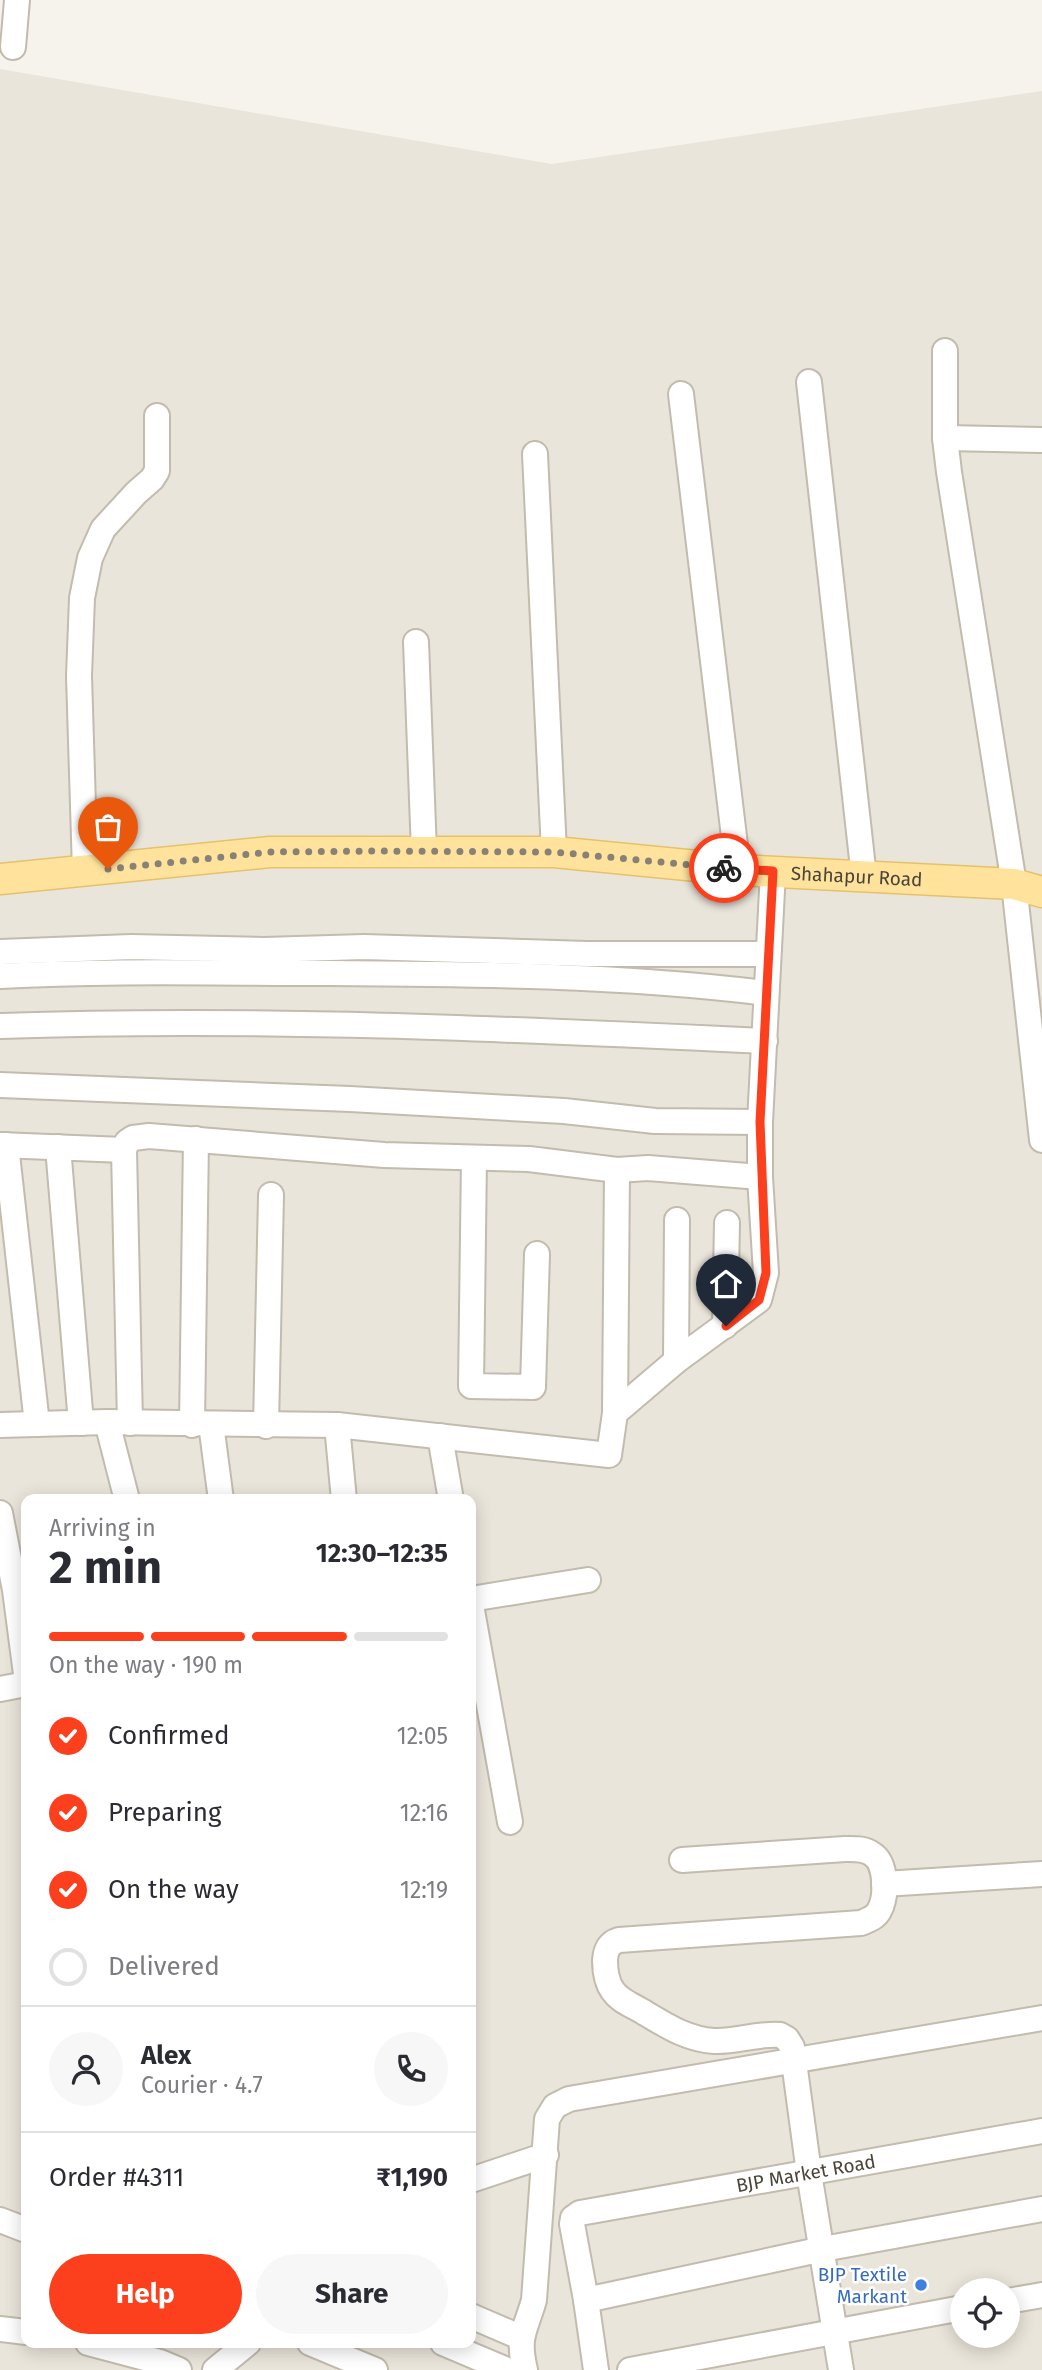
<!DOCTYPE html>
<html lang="en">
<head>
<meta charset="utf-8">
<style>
  :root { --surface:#fff; --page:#f7f7f7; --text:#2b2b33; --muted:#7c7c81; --line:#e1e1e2; --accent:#fc3f1d }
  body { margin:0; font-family:"Fira Sans",sans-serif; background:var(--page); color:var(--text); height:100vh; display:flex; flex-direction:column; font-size:26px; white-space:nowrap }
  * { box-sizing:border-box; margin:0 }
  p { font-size:23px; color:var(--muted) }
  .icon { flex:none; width:38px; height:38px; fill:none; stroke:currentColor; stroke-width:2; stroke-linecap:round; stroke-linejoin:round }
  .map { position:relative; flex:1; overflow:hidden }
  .panel { position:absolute; left:21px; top:1494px; width:455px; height:854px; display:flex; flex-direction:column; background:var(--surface); border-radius:14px; box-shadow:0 4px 18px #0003 }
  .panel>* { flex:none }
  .buttons { position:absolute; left:950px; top:2278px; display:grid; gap:14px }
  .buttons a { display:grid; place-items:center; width:70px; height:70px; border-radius:50%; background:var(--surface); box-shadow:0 4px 18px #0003; font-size:35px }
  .pin { position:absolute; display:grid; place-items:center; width:60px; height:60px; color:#fff; margin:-72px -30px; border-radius:50% 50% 50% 0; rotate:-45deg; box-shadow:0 0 7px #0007 }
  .pin .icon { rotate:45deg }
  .courier { position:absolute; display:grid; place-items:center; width:70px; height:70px; margin:-35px; border:5px solid #fc3f1d; border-radius:50%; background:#fff; color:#222; box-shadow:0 2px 9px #0007 }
  .headline em { font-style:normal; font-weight:700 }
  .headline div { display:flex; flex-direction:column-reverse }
  .headline { display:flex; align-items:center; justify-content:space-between; height:119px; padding:0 28px }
  h1 { font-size:46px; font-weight:700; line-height:52px }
  .bar { display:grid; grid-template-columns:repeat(4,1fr); gap:10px 7px; align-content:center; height:84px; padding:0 28px }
  .bar i { height:9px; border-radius:5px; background:var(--line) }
  .bar .active { background:var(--accent) }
  .bar p { grid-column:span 4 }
  .line { display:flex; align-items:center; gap:18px; padding:0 28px; border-top:2px solid var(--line) }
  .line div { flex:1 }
  .round { display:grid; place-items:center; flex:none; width:74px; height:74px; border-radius:37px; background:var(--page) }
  ol { padding:0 28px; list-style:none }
  li { display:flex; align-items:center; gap:21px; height:77px }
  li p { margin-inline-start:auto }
  li .icon { padding:7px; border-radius:50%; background:var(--accent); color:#fff; stroke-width:4 }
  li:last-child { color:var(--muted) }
  li i { width:38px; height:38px; border:4px solid var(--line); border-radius:50% }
  .button { display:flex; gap:14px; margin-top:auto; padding:14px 28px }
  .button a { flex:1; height:80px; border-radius:42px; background:var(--accent); color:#fff; font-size:28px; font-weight:700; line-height:80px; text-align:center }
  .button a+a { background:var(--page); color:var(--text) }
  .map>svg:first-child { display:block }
  .residential { fill:#eae5da; fill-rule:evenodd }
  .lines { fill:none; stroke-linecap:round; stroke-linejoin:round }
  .minor-casing { stroke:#c2bbae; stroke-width:28 }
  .major-casing { stroke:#e6c16a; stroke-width:33 }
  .minor { stroke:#fff; stroke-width:24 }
  .major { stroke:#ffe39c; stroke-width:30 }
  .done { stroke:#878178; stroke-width:7; stroke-dasharray:0 12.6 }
  .route { stroke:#fc3f1d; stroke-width:9 }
  .shop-dot { fill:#3f7fe0; stroke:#fff; stroke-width:2.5 }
  .labels { text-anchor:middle; stroke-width:5; stroke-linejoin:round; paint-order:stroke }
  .street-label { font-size:19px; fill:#4b4439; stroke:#fff }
  .shop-label { font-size:19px; fill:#366cbe; stroke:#fff; text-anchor:end }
</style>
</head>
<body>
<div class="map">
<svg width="1042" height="2370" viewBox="0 0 1042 2370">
  <rect width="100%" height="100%" fill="#f6f3ec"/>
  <!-- residential -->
  <path class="residential" d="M0,69L552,164L1042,91V2370H0ZM26,1500H471V2343H26ZM962,2291H1008V2336H962Z"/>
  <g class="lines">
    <!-- minor casing -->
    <g class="minor-casing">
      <g id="minor">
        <path d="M13,47L17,0"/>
        <path d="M945,351V438L949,472L1014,884L1042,1140"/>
        <path d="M809,382L864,877"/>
        <path d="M681,394L738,870"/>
        <path d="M945,438L1042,440"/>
        <path d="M535,454L554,852"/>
        <path d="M416,642L424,852"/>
        <path d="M85,871L79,676L82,598L90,558L103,529L136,493L152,479L157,471V416"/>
        <path d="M0,952L131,947L264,950L364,947L587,954H768"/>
        <path d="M0,976C109,970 219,973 328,973C474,974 620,975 766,993"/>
        <path d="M0,1026C255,1017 510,1029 765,1041"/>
        <path d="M0,1085L350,1099L564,1111L655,1121L760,1122"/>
        <path d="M0,1145L124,1150"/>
        <path d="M6,1145L37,1424"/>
        <path d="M58,1147L81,1423"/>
        <path d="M474,1158L471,1386L533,1387L537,1254"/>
        <path d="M725,1326L727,1223"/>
        <path d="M676,1361L677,1220"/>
        <path d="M615,1413L617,1170"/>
        <path d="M107,1422L127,1500"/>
        <path d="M130,1423L124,1150L127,1142L133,1138L149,1136L384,1155L529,1159L617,1170L648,1168L760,1177"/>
        <path d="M211,1424L221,1500"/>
        <path d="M0,1425L107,1422L337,1425L609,1455L615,1413L676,1361L759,1300L766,1273L760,1177V1122L773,871"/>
        <path d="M192,1425L196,1139"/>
        <path d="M337,1425L344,1500"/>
        <path d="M266,1426L271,1195"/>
        <path d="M440,1436L451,1500"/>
        <path d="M0,1513L15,1590L26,1674"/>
        <path d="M471,1599L588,1580"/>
        <path d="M471,1605L510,1822"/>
        <path d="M0,1689L26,1684"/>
        <path d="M682,1860L845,1849C854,1849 864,1848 872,1854C887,1863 887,1897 879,1911C875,1918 868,1920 861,1923L619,1940C609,1943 606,1949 605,1960C605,1970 607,1983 613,1991C620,2001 630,2004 640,2010C664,2024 685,2039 714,2041C736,2042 758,2033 780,2035L787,2039L792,2047L809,2173L841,2370"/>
        <path d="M884,1884L1042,1874"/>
        <path d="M471,2180L546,2155"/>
        <path d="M0,2220L26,2230"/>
        <path d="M586,2300L823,2249L1042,2209"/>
        <path d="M1008,2301L1042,2295"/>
        <path d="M471,2316L520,2337"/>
        <path d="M0,2329L26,2332"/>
        <path d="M88,2343L160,2362L179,2370"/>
        <path d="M310,2343L375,2370"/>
        <path d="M443,2343L507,2370"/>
        <path d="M215,2370L248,2343"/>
        <path d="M525,2370C517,2335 525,2332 534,2300L547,2119L555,2106L569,2099L1042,2018"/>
        <path id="s1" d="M596,2370L586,2300L572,2224L573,2218L580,2213L1042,2131"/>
        <path d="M630,2370L962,2308"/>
      </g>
    </g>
    <!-- major casing -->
    <g class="major-casing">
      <g id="major">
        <path id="s2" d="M0,879L270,852H554L738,870L1014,884L1042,892"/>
      </g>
    </g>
    <!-- minor -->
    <use href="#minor" class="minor"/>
    <!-- major -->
    <use href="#major" class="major"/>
  </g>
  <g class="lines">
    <!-- done -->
    <path class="done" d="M108,869L270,852L374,851L554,852L724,868"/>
    <!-- route -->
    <path class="route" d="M724,868L773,871L760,1122L766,1273L759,1300L726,1326"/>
  </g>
  <!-- markers -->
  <circle class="shop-dot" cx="921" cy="2285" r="7"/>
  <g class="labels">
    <!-- street labels -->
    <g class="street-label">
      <text dy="7" stroke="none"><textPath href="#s2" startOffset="859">Shahapur Road</textPath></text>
      <text dy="7" stroke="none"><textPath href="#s1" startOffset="392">BJP Market Road</textPath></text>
    </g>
    <!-- shop labels -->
    <g class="shop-label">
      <text x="907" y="2281">BJP Textile<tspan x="907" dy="22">Markant</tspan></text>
    </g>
  </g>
</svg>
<div class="buttons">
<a><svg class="icon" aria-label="locate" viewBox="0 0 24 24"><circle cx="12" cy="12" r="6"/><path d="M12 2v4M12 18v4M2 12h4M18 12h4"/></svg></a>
</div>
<div class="pin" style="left:108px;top:869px;background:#ea580c"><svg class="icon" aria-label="bag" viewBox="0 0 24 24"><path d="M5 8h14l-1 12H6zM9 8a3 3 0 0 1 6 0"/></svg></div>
<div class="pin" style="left:726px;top:1326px;background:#1f2937"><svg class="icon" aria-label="home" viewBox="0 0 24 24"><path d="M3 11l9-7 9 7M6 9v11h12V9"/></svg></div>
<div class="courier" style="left:724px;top:868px"><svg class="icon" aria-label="bike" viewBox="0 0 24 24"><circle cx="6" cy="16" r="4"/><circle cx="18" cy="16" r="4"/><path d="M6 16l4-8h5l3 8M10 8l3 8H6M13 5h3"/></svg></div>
<section class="panel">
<div class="headline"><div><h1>2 min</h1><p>Arriving in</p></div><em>12:30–12:35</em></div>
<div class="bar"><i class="active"></i><i class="active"></i><i class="active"></i><i></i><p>On the way · 190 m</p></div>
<ol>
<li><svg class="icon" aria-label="check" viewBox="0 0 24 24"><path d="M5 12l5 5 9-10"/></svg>Confirmed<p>12:05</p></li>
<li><svg class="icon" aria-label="check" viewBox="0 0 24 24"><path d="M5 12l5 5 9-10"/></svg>Preparing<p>12:16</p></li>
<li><svg class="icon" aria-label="check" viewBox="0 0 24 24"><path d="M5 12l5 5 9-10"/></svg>On the way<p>12:19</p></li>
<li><i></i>Delivered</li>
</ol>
<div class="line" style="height:126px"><a class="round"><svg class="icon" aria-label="person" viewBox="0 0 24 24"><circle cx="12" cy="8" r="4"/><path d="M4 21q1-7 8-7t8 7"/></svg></a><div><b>Alex</b><p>Courier · 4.7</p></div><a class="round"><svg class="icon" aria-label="phone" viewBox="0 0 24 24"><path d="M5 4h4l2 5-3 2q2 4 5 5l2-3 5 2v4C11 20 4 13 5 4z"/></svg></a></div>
<div class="line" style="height:91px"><div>Order #4311</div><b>₹1,190</b></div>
<div class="button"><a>Help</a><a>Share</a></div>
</section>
</div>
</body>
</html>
